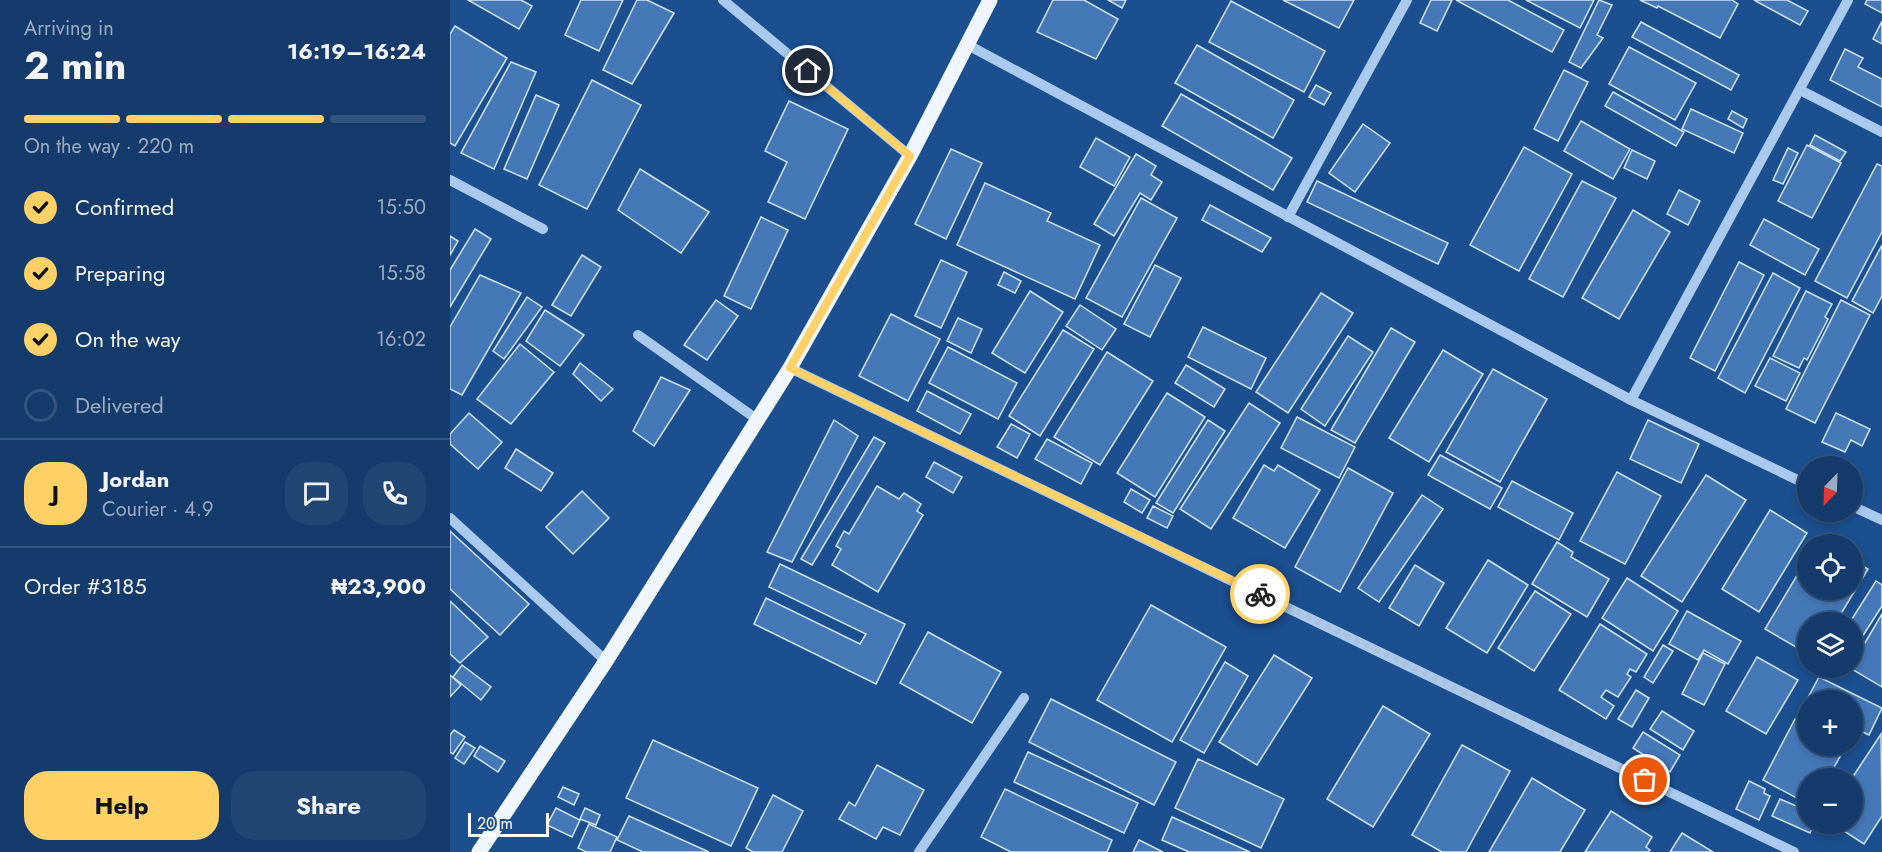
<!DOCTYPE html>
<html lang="en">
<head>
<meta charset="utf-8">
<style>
  :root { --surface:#143b6b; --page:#214673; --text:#f1f3f6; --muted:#9dadc1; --line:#33557e; --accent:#ffd166 }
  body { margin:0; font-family:Jost,sans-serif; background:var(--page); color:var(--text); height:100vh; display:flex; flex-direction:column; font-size:22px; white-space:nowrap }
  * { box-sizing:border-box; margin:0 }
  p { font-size:20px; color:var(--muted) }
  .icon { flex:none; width:33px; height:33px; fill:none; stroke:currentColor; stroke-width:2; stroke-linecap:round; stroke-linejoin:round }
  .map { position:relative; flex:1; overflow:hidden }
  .drawer { display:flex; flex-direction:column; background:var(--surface); width:450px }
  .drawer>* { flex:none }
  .needle { width:39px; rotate:203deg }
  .buttons { position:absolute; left:1347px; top:456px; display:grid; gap:12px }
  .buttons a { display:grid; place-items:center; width:66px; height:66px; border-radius:50%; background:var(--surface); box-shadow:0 3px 9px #0003,0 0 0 2px var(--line); font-size:30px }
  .scale { position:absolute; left:18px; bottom:15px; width:81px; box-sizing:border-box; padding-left:6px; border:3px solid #fff; border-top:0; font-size:16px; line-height:21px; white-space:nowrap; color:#fff; -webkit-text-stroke:4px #1b4f8f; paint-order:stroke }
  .pin { position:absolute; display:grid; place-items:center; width:51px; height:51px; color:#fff; margin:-26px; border:3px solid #fff; border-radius:50%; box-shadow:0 2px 6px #0007 }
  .courier { position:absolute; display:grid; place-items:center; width:60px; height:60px; margin:-30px; border:4px solid #ffd166; border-radius:50%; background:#fff; color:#222; box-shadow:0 2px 8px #0007 }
  .head em { font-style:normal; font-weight:700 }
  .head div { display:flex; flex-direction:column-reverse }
  .head { display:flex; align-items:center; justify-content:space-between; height:102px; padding:0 24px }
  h1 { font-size:39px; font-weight:700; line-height:45px }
  .bar { display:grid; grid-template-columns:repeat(4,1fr); gap:9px 6px; align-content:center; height:72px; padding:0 24px }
  .bar i { height:8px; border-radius:4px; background:var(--line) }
  .bar .selected { background:var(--accent) }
  .bar p { grid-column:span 4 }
  .line { display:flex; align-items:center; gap:15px; padding:0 24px; border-top:2px solid var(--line) }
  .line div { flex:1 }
  .round { display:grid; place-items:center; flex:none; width:63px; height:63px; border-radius:24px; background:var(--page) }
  ol { padding:0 24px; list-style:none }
  li { display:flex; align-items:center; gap:18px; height:66px }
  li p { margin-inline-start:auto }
  li .icon { padding:6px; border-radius:50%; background:var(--accent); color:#111; stroke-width:4 }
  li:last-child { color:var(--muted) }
  li i { width:33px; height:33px; border:3px solid var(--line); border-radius:50% }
  .action { display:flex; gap:12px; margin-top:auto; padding:12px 24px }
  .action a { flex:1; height:69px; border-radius:24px; background:var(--accent); color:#111; font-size:24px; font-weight:700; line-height:69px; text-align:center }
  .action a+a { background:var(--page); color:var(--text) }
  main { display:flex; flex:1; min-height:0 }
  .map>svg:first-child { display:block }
  .building { fill:#4478b7; stroke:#cfe3fa; stroke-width:1.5 }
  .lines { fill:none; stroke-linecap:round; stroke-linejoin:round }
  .minor { stroke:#a9c9ee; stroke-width:10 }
  .major { stroke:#f0f6ff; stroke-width:15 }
  .done { stroke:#afc1d8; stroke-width:6; stroke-dasharray:0 10.8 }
  .route { stroke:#ffd166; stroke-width:8 }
</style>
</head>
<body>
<main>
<section class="drawer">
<div class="head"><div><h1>2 min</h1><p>Arriving in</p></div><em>16:19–16:24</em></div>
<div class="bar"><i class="selected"></i><i class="selected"></i><i class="selected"></i><i></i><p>On the way · 220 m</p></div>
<ol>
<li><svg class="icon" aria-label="check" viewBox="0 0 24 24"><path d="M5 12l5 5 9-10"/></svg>Confirmed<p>15:50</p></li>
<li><svg class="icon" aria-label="check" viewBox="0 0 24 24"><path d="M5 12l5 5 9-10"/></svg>Preparing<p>15:58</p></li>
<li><svg class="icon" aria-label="check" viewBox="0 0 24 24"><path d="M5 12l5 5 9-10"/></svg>On the way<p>16:02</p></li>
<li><i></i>Delivered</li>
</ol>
<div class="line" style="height:108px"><b class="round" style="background:var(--accent);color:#111">J</b><div><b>Jordan</b><p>Courier · 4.9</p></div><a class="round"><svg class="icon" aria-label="chat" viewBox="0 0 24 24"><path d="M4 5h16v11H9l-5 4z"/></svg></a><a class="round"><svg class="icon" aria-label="phone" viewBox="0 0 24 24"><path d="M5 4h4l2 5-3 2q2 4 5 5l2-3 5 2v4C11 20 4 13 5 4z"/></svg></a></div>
<div class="line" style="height:78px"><div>Order #3185</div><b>₦23,900</b></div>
<div class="action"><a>Help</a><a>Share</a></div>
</section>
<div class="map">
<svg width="1432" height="852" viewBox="0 0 1432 852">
  <rect width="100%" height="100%" fill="#1b4f8f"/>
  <!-- building -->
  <g class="building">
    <path d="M18,0H71L82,6L69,29Z"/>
    <path d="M131,0H173L149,51L115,35Z"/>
    <path d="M187,0H197L224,13L182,84L153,70Z"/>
    <path d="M603,0H634L668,19L646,59L587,32Z"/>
    <path d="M658,0H676L672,8Z"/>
    <path d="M833,0H904L889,28Z"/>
    <path d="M981,0H1002L987,31L970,23Z"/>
    <path d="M1006,0H1058L1114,30L1102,52Z"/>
    <path d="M1076,0H1144L1130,28Z"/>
    <path d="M1149,0L1162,5L1147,35L1153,38L1131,68L1119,62Z"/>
    <path d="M1190,0H1282L1288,4L1270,38L1208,6L1207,8Z"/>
    <path d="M1304,0H1337L1358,11L1350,25Z"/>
    <path d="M1417,0H1432V13L1415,4Z"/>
    <path d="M781,1L875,51L854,92L759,42Z"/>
    <path d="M1432,21V44L1423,39Z"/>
    <path d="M1191,22L1289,75L1281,90L1182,37Z"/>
    <path d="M5,26L57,58L5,146L0,143V34Z"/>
    <path d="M747,45L844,100L823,138L725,83Z"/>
    <path d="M1179,47L1246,83L1225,120L1159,84Z"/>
    <path d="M1395,49L1413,58L1408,67L1432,79V107L1380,80Z"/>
    <path d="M61,62L86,72L44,169L11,153Z"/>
    <path d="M1114,70L1138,82L1108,141L1084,129Z"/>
    <path d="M142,80L191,105L137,209L89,185Z"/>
    <path d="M866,85L881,93L874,105L859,97Z"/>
    <path d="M1163,92L1234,132L1226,146L1155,106Z"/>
    <path d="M731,94L842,158L823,190L712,126Z"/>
    <path d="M86,95L109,105L77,179L54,169Z"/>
    <path d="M339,101L398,129L355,219L318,202L337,162L315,151Z"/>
    <path d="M1241,109L1293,133L1284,153L1232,129Z"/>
    <path d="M1282,111L1297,119L1293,128L1278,119Z"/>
    <path d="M1131,121L1180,149L1163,179L1114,151Z"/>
    <path d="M913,124L940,143L905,192L879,173Z"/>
    <path d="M1365,135L1396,152L1390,161L1360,145Z"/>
    <path d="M646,138L680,157L664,186L630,167Z"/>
    <path d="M1357,145L1391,163L1362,218L1328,201Z"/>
    <path d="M1074,147L1122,174L1069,271L1020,245Z"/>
    <path d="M1338,148L1348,153L1333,184L1323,180Z"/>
    <path d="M501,149L532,163L496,239L465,224Z"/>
    <path d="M1182,150L1205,161L1197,179L1174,168Z"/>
    <path d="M686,154L706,166L701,175L712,182L701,200L690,193L664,236L644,224Z"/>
    <path d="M1427,164L1432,166V232L1397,298L1365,281Z"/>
    <path d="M190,169L259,212L231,253L168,210Z"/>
    <path d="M867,181L998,243L988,264L857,202Z"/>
    <path d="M1132,181L1166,198L1113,297L1079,279Z"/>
    <path d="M535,183L601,213L597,221L650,245L625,299L507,245Z"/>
    <path d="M1229,190L1250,201L1238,225L1217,214Z"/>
    <path d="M691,198L727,218L672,317L636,298Z"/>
    <path d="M760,205L821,238L812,252L752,220Z"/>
    <path d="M1183,210L1220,232L1169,319L1132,298Z"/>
    <path d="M311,217L338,230L301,309L274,296Z"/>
    <path d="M1314,219L1369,249L1355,275L1300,245Z"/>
    <path d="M25,229L41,239L0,307V270Z"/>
    <path d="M0,236L8,241L0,255Z"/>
    <path d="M1432,245V296L1423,313L1402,301Z"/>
    <path d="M132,255L151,267L121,316L102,305Z"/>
    <path d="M491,260L517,272L491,328L465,316Z"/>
    <path d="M1289,262L1314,275L1265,371L1240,358Z"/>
    <path d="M705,265L731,278L700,337L674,324Z"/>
    <path d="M554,272L571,281L565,293L548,285Z"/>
    <path d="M1323,273L1350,288L1295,393L1268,378Z"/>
    <path d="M30,275L71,293L12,395L0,389V327Z"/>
    <path d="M580,291L613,312L575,373L542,353Z"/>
    <path d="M1356,291L1382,304L1375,317L1378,319L1357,360L1354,358L1349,368L1323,356Z"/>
    <path d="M871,293L903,313L838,413L806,392Z"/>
    <path d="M77,297L92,307L54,359L43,351Z"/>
    <path d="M266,300L288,316L257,360L234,345Z"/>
    <path d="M1391,300L1420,315L1365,423L1336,409Z"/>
    <path d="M630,305L666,329L652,350L616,326Z"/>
    <path d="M95,310L134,335L110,366L76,341Z"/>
    <path d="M441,314L490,339L458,401L409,376Z"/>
    <path d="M508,318L532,329L521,353L497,341Z"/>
    <path d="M753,327L816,358L801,389L738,357Z"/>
    <path d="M941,328L965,342L905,443L881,430Z"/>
    <path d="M613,330L644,349L590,436L559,416Z"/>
    <path d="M898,336L923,352L875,426L851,409Z"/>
    <path d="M70,344L104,372L61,424L27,399Z"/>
    <path d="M498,347L567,383L548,419L479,383Z"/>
    <path d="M993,350L1033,374L979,462L939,438Z"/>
    <path d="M657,352L703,381L650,465L604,437Z"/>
    <path d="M1320,358L1350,373L1336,401L1305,386Z"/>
    <path d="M130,363L163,389L151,401L123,374Z"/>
    <path d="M736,365L775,389L764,407L725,383Z"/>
    <path d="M1043,369L1097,399L1050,482L996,452Z"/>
    <path d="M211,377L240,390L204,446L183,431Z"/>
    <path d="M477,391L521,414L510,434L467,411Z"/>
    <path d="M717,393L755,417L705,497L667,473Z"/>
    <path d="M799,403L830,423L761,529L730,509Z"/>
    <path d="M19,413L52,442L28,469L0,444V434Z"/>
    <path d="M1386,413L1420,429L1412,446L1401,440L1395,452L1372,442Z"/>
    <path d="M847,417L905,447L889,478L831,448Z"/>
    <path d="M384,420L408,436L342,562L317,552Z"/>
    <path d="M758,420L775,431L723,513L706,503Z"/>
    <path d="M1198,420L1249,444L1231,483L1180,459Z"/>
    <path d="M561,424L580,434L567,458L547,447Z"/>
    <path d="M424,437L435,443L362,565L351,559Z"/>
    <path d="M597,439L642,463L631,484L585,459Z"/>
    <path d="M66,449L103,473L91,491L55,468Z"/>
    <path d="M990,455L1052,488L1040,509L978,475Z"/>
    <path d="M484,462L512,477L503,493L476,477Z"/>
    <path d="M814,465L824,471L828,465L870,490L835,548L783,518Z"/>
    <path d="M898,468L943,493L890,592L845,567Z"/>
    <path d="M1167,472L1211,496L1175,564L1130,541Z"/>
    <path d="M1256,475L1296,500L1232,602L1191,576Z"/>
    <path d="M1062,481L1123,513L1109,540L1048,507Z"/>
    <path d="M427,486L449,499L454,493L471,504L467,511L473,515L428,592L382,565L391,549L386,546L394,531L399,534Z"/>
    <path d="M681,489L700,500L692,513L674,502Z"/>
    <path d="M132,491L159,518L123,554L96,527Z"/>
    <path d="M972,495L993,509L929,602L908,588Z"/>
    <path d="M703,506L723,516L717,528L697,518Z"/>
    <path d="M1320,510L1357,533L1309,612L1272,589Z"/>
    <path d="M0,531L79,604L50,635L0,589Z"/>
    <path d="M1107,542L1123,552L1121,557L1159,579L1137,617L1082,584Z"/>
    <path d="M1358,557V590H1402V560L1418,569L1386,622H1358V654L1315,629Z"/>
    <path d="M1038,560L1078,585L1037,653L996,628Z"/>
    <path d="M330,564L455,624L426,684L304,624L316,598L410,644L416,634L319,587Z"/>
    <path d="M965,565L994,583L969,626L939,608Z"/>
    <path d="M1177,578L1228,611L1203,651L1152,618Z"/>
    <path d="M1426,581L1432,585V606L1403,651L1402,622H1400Z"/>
    <path d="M1085,591L1121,614L1084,671L1048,648Z"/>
    <path d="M0,601L38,637L10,663L0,654Z"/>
    <path d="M701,605L776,647L722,742L647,700Z"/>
    <path d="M1237,611L1291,641L1278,664L1254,650L1248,660L1219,644Z"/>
    <path d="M1432,614V687L1400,668Z"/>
    <path d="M1150,624L1197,654L1186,672L1180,669L1177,674L1181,677L1168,697L1156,690L1151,697L1164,706L1156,719L1109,690Z"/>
    <path d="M478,632L551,672L522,723L450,683Z"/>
    <path d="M1213,645L1223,651L1203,683L1194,677Z"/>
    <path d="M1253,653L1275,664L1254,705L1232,694Z"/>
    <path d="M824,655L862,678L807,765L769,742Z"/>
    <path d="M1307,657L1348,680L1316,734L1276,711Z"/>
    <path d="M775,662L798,676L754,753L730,740Z"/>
    <path d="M12,665L41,687L31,700L3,677Z"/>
    <path d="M0,675L11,685L0,697Z"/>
    <path d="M1369,677L1432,708L1419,735L1402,727V700H1358V704L1355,703Z"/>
    <path d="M1186,690L1199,698L1182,727L1168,719Z"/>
    <path d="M601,699L726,762L704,805L579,742Z"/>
    <path d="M933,706L980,734L923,827L877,799Z"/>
    <path d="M1212,711L1244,731L1233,750L1200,729Z"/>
    <path d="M1345,719L1358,725V746H1396L1378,778H1358V804L1313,780Z"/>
    <path d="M4,730L15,737L3,754L0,752V735Z"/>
    <path d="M1193,732L1230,755L1220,772L1183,748Z"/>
    <path d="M1431,734L1432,816L1414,844L1383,824H1402V778Z"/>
    <path d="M203,740L308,788L281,846L176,798Z"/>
    <path d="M15,742L25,748L14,764L5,758Z"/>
    <path d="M1012,745L1060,771L1016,852H992L962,835Z"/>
    <path d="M30,746L55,761L48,772L24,756Z"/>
    <path d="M578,752L688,803L674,833L564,782Z"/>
    <path d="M748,759L834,799L811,848L725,808Z"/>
    <path d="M427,765L474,790L450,835L433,827L426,839L389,819L399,802L405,806Z"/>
    <path d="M1082,778L1135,810L1110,852H1039Z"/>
    <path d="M1299,781L1315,789L1314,793L1320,796L1309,820L1286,809Z"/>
    <path d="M113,787L129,794L124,805L108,797Z"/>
    <path d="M555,789L662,840L657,852H561L531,837Z"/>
    <path d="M323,795L353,811L332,852H303L296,848Z"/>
    <path d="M1330,799L1358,811V824H1364L1360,833L1322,816Z"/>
    <path d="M106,808L130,820L122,837L97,825Z"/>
    <path d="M135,808L150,815L146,825L130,819Z"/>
    <path d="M1161,811L1202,837L1196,847L1200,850L1198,852H1135Z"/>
    <path d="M179,816L259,852H193L167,840Z"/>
    <path d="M722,817L800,852H739L712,840Z"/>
    <path d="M139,824L167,837L160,852H136L128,848Z"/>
    <path d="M1232,833L1263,852H1220Z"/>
    <path d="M689,840L713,852H683Z"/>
  </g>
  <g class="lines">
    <!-- minor -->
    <g class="minor">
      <path d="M273,0L460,156"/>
      <path d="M516,44L1181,400L1358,485"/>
      <path d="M1350,90L1432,132"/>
      <path d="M0,180L93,229"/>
      <path d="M838,217L957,0"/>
      <path d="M188,335L308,420"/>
      <path d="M340,368L1344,852"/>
      <path d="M1181,400L1398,0"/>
      <path d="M1402,506L1432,520"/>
      <path d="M0,518L156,661"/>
      <path d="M469,852L574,698"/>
    </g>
    <!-- major -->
    <path class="major" d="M29,852L156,661L340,368L460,156L540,0"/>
  </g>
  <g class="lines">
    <!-- done -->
    <path class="done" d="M810,594L1195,780"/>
    <!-- route -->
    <path class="route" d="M358,71L460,156L340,368L810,594"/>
  </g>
</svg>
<div class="buttons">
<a><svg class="needle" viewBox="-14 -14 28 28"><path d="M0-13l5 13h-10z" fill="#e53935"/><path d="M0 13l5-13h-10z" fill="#9dadc1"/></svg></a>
<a><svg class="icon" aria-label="locate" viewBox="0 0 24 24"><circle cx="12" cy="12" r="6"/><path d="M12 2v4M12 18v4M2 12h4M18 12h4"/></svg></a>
<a><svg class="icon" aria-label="layers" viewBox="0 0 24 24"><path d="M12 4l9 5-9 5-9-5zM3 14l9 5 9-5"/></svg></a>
<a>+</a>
<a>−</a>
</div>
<div class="scale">20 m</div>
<div class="pin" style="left:1195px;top:780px;background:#ea580c"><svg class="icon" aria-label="bag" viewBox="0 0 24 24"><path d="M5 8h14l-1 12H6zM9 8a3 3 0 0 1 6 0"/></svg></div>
<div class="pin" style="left:358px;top:71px;background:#1f2937"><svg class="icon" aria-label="home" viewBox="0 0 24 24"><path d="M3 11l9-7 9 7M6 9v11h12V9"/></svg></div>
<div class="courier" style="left:810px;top:594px"><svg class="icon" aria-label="bike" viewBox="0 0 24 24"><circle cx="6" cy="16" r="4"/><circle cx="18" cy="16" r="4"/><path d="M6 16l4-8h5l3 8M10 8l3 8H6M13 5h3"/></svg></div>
</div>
</main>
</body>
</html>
